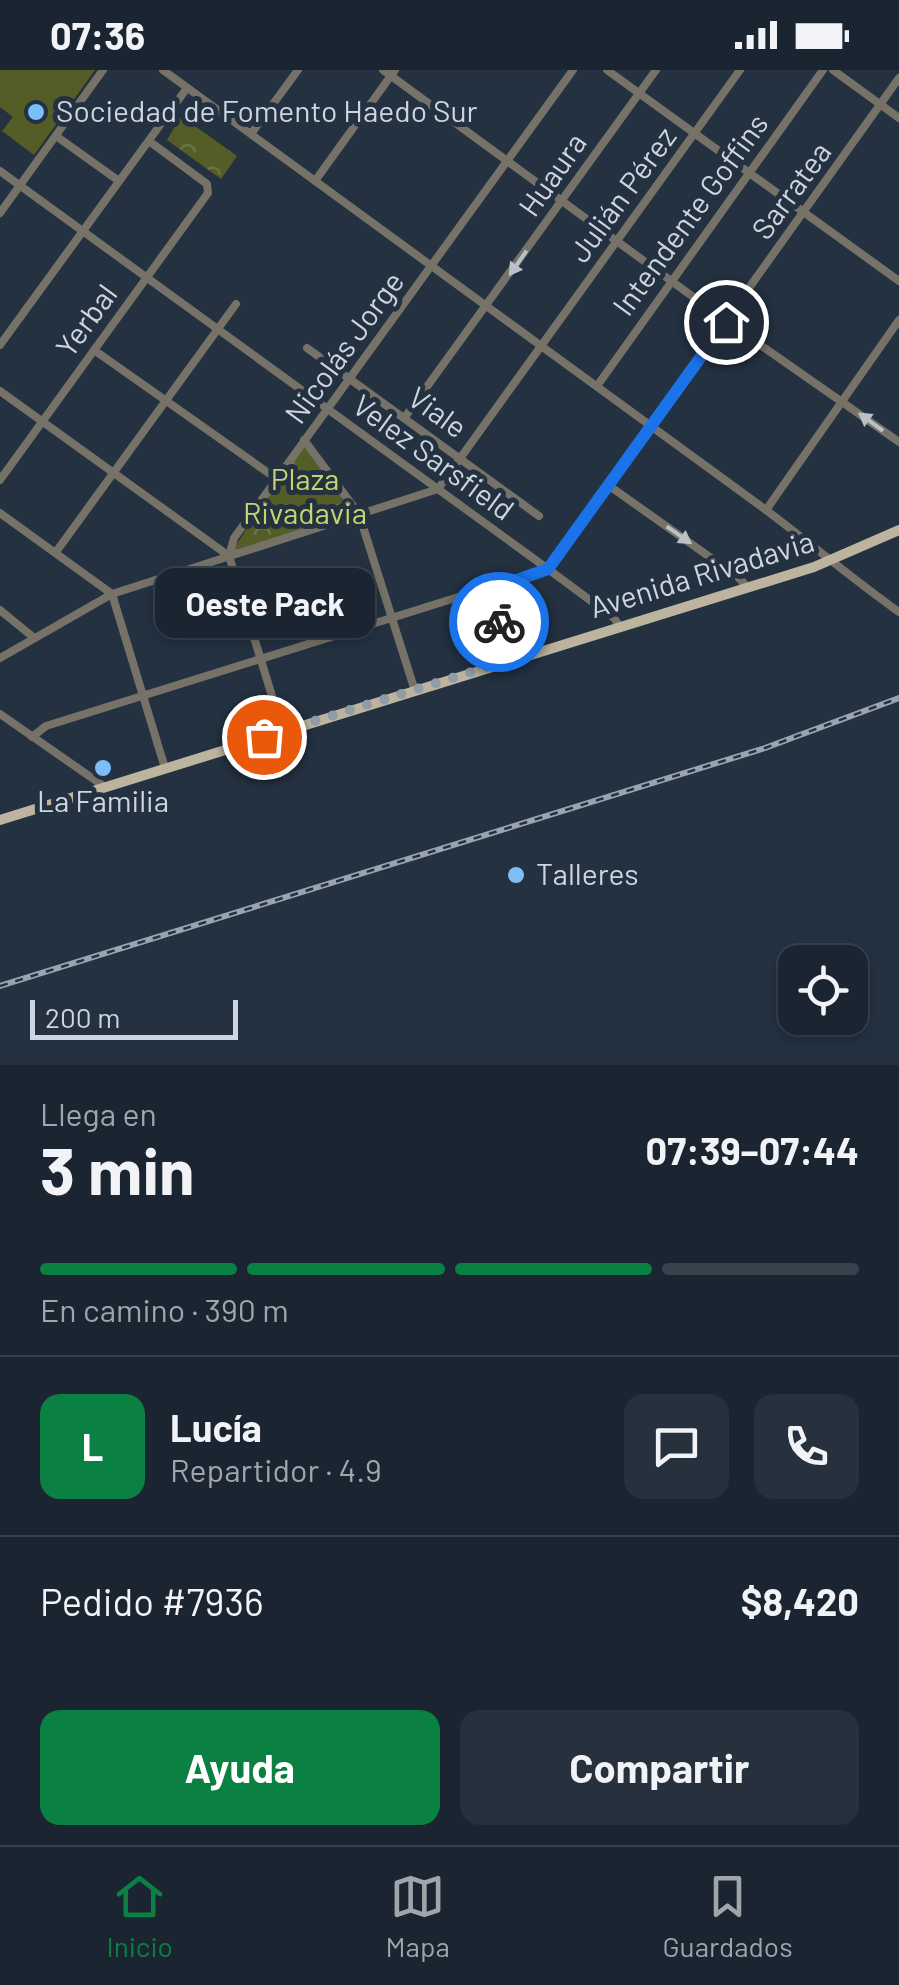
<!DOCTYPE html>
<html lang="es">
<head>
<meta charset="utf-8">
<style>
  :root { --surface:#1a2531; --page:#27313d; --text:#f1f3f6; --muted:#9fa5ab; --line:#38424d; --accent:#0b8043 }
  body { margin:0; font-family:Barlow,sans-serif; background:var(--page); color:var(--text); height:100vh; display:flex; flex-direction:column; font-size:38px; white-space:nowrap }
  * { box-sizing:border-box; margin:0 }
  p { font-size:32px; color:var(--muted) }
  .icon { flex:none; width:55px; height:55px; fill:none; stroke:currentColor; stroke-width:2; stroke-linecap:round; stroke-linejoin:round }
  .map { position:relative; height:995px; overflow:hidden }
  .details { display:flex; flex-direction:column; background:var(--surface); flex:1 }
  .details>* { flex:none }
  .tools { position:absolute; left:778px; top:875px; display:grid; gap:20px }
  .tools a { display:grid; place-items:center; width:90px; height:90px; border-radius:20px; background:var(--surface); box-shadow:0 5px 15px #0003,0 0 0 2px var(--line); font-size:50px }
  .scale { position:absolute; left:30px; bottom:25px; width:208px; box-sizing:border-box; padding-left:10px; border:5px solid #ccd5e0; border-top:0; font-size:28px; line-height:35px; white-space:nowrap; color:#ccd5e0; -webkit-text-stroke:8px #233141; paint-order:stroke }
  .pin { position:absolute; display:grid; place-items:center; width:85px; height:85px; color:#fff; margin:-42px; border:5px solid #fff; border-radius:50%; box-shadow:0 2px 10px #0007 }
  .courier { position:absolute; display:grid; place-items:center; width:100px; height:100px; margin:-50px; border:8px solid #1a73e8; border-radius:50%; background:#fff; color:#222; box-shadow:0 2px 12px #0007 }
  .bubble { position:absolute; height:70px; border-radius:20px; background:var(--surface); box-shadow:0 5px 15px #0003,0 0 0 2px var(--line); font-size:32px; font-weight:700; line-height:70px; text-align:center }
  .overview em { font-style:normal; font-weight:700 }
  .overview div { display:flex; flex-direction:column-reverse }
  .overview { display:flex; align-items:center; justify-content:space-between; height:170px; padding:0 40px }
  h1 { font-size:65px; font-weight:700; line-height:75px }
  .bar { display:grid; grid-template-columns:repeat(4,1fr); gap:15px 10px; align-content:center; height:120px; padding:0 40px }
  .bar i { height:12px; border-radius:8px; background:var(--line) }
  .bar .selected { background:var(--accent) }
  .bar p { grid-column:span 4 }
  .line { display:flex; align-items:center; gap:25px; padding:0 40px; border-top:2px solid var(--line) }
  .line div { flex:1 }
  .round { display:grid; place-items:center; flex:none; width:105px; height:105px; border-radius:20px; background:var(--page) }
  .primary-button { display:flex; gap:20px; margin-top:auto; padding:20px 40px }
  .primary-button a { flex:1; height:115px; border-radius:20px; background:var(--accent); color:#fff; font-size:40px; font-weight:700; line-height:115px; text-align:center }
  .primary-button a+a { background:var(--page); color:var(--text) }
  .status { display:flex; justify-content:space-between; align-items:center; height:70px; padding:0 50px; background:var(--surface); direction:ltr }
  .status svg { height:28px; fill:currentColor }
  .dock { display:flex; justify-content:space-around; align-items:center; height:140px; border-top:2px solid var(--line); background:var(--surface); font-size:28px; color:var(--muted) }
  .dock a { display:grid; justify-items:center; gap:5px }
  .dock .selected { color:var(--accent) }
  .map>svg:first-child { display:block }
  .park { fill:url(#park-crowns) }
  .pitch { fill:#545d26 }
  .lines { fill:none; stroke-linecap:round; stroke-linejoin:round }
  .minor { stroke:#767268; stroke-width:8 }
  .major { stroke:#bcb49f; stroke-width:10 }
  .rail-casing { stroke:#9aa4b1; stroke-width:6 }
  .rail { stroke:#233141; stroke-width:2.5; stroke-dasharray:8; stroke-linecap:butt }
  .oneway { fill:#bbc1c8 }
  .done { stroke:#919ca8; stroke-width:10; stroke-dasharray:0 18 }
  .route { stroke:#1a73e8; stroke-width:12 }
  .poi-dot { fill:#7bbef8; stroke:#233141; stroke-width:4 }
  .labels { text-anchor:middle; stroke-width:10; stroke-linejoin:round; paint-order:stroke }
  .poi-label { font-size:30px; fill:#ccd5e0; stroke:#233141; text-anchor:start }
  .street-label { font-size:30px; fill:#ccd5e0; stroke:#233141 }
  .park-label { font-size:30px; fill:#c4d56f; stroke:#233141 }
</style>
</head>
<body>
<div class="status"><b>07:36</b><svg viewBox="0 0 49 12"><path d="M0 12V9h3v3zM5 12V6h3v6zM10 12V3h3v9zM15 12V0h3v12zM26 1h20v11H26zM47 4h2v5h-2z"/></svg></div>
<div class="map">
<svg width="899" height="995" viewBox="0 0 899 995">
  <defs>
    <pattern id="park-crowns" width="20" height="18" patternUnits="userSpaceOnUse" patternTransform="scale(2.5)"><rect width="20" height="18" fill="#545d26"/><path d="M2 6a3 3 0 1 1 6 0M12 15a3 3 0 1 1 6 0" fill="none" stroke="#6b7345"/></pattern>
  </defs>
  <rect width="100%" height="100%" fill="#233141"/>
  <!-- park -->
  <g class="park">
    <path d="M181,46L237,86L221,109L167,70Z"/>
    <path d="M304,370L359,444L229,486Z"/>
  </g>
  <!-- pitch -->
  <path class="pitch" d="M0,0H95L34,85L2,61L13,47L0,37Z"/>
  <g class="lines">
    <!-- minor -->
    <g class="minor">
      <path d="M163,0L766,440C811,474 853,509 899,542"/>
      <path d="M383,0L726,251L899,372"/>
      <path d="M607,0L899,211"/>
      <path d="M833,0L899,48"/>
      <path d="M251,64L298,0"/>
      <path d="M56,66L119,111"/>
      <path d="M0,101L548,499L614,548L620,557"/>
      <path d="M315,111L395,0"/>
      <path d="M0,143L103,0"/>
      <path d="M0,275L187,18"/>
      <path d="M307,278L539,446"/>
      <path d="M94,280L277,409"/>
      <path d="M597,316L823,0"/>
      <path d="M0,321L229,486L283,662"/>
      <path d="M405,347L656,0"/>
      <path d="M304,370L359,444L415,621"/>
      <path d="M0,410L208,123L207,114L149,71"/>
      <path d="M608,415L738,507L748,518"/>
      <path d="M766,440L899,250"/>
      <path d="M0,443L112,524L165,698"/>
      <path d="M56,482L236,234"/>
      <path d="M229,486L234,468L573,0"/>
      <path d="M489,520L511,590"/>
      <path d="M0,540L33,567"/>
      <path d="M0,588L112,524L438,419L740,0"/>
      <path d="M0,644L105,717"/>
      <path d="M32,667L46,656L548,499L899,8"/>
    </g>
    <!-- major -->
    <path class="major" d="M0,750L814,497L899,460"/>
    <!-- rail casing -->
    <g class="rail-casing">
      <path id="rail" d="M0,916L765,678L899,628"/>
    </g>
    <!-- rail -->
    <use href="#rail" class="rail"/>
  </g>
  <!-- one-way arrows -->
  <defs><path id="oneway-solid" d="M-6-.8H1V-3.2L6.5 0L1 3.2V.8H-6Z" transform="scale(2.5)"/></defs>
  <g class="oneway">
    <use href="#oneway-solid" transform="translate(518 193) rotate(125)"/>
    <use href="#oneway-solid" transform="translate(871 352) rotate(-144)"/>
    <use href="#oneway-solid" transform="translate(679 465) rotate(35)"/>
  </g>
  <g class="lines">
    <!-- done -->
    <path class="done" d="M264,667L510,590L499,552"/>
    <!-- route -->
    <path class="route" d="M499,552L489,520L548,499L726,252"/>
  </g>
  <!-- markers -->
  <g class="poi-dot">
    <circle cx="36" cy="42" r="10"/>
    <circle cx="103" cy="698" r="10"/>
    <circle cx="516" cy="805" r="10"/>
  </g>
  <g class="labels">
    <!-- poi labels -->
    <g class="poi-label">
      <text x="56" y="52">Sociedad de Fomento Haedo Sur</text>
      <text x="103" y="742" text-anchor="middle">La Familia</text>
      <text x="536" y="815">Talleres</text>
    </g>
    <!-- street labels -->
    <g class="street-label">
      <text transform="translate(553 105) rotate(-55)" y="10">Huaura</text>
      <text transform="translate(792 121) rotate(-54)" y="10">Sarratea</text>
      <text transform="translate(623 125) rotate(-54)" y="10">Julián Pérez</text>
      <text transform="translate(691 145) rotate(-54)" y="10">Intendente Goffins</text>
      <text transform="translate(87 251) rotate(-54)" y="10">Yerbal</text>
      <text transform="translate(345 278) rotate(-54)" y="10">Nicolás Jorge</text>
      <text transform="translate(437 343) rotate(36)" y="10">Viale</text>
      <text transform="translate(433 388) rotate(36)" y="10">Velez Sarsfield</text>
      <text transform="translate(702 505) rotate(-17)" y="10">Avenida Rivadavia</text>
    </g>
    <!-- park labels -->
    <g class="park-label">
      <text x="305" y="420">Plaza<tspan x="305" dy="34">Rivadavia</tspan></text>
    </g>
  </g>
</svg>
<div class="tools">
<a><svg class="icon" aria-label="locate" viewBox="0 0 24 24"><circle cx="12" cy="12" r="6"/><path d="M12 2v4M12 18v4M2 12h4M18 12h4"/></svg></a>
</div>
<div class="scale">200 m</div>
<div class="pin" style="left:264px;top:667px;background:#ea580c"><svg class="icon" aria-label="bag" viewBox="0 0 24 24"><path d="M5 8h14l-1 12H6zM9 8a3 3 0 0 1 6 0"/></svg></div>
<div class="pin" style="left:726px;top:252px;background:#1f2937"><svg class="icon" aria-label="home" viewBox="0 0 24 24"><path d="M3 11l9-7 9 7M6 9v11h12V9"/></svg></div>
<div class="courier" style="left:499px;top:552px"><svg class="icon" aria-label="bike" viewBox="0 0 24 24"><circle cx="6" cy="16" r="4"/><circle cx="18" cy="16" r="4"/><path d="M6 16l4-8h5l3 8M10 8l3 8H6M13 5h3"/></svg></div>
<div class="bubble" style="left:155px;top:498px;width:220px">Oeste Pack</div>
</div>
<section class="details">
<div class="overview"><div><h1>3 min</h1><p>Llega en</p></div><em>07:39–07:44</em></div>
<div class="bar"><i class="selected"></i><i class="selected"></i><i class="selected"></i><i></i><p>En camino · 390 m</p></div>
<div class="line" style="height:180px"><b class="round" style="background:var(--accent);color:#fff">L</b><div><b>Lucía</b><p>Repartidor · 4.9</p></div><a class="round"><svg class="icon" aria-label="chat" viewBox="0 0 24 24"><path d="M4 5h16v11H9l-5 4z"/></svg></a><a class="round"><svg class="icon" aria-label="phone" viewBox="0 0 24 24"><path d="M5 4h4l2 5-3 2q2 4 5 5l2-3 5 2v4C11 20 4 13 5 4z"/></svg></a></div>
<div class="line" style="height:130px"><div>Pedido #7936</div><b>$8,420</b></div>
<div class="primary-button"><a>Ayuda</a><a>Compartir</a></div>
</section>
<nav class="dock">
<a class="selected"><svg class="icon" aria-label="home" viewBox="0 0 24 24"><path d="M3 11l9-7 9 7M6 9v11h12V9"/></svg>Inicio</a>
<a><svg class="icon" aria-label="map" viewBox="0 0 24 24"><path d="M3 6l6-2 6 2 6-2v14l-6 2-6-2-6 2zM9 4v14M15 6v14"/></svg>Mapa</a>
<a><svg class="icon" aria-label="saved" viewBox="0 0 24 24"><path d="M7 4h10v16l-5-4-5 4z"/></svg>Guardados</a>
</nav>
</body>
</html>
